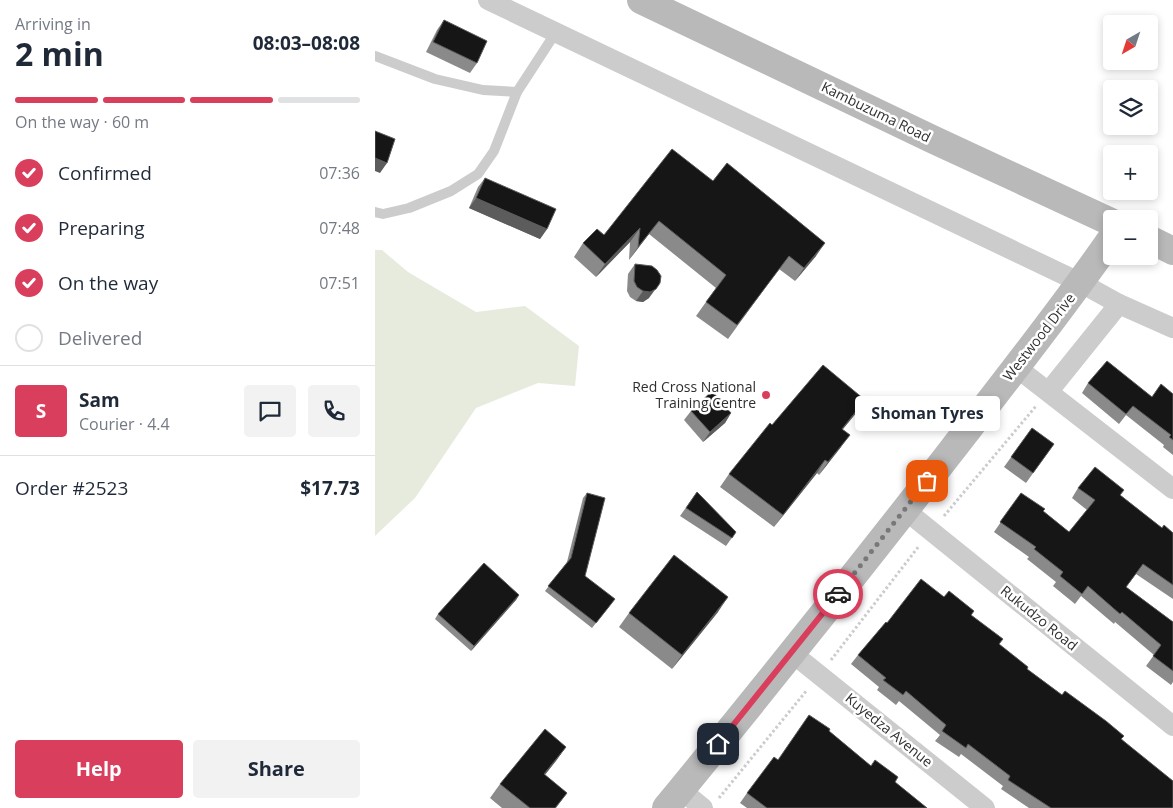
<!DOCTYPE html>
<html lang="en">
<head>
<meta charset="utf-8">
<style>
  :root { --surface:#fff; --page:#f2f2f3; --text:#1f2937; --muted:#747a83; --line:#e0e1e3; --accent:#d93e5c }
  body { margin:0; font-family:"Open Sans",sans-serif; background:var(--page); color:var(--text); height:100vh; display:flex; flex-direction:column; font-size:19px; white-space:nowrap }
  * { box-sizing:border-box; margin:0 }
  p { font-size:16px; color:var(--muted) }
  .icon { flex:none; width:28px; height:28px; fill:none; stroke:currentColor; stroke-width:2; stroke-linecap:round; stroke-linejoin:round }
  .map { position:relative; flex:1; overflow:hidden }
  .panel { display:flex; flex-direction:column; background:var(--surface); width:375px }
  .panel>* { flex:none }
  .needle { width:32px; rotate:219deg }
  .fabs { position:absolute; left:728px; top:15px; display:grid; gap:10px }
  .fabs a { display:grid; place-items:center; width:55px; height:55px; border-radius:5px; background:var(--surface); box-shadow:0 2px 8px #0003; font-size:25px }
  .pin { position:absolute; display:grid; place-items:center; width:42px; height:42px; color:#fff; margin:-21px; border-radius:10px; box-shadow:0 2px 8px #0006 }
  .courier { position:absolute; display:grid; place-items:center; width:50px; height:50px; margin:-25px; border:4px solid #d93e5c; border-radius:50%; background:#fff; color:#222; box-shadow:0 1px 6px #0007 }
  .bubble { position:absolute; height:35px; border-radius:5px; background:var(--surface); box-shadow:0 2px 8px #0003; font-size:16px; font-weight:700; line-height:35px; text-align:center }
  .overview em { font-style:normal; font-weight:700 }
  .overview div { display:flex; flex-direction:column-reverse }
  .overview { display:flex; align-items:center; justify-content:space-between; height:85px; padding:0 15px }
  h1 { font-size:32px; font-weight:700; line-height:38px }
  .bar { display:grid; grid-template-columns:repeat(4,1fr); gap:8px 5px; align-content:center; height:60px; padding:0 15px }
  .bar i { height:6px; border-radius:4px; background:var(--line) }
  .bar .selected { background:var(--accent) }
  .bar p { grid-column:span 4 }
  .line { display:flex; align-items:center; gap:12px; padding:0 15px; border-top:1px solid var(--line) }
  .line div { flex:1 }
  .round { display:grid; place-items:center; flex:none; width:52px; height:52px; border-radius:5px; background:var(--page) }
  ol { padding:0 15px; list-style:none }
  li { display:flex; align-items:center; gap:15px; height:55px }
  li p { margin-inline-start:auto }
  li .icon { padding:5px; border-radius:50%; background:var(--accent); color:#fff; stroke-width:4 }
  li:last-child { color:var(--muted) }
  li i { width:28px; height:28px; border:2px solid var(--line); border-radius:50% }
  .button { display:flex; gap:10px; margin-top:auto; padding:10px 15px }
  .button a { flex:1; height:58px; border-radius:5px; background:var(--accent); color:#fff; font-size:20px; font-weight:700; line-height:58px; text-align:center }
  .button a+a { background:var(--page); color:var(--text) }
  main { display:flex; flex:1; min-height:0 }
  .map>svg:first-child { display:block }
  .green { fill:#e6ebde }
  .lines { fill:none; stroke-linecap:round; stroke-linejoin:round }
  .path { stroke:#ccc; stroke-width:3; stroke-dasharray:2.5 2.5; stroke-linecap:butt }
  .lane { stroke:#ccc; stroke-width:10 }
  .street { stroke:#ccc; stroke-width:20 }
  .secondary { stroke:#b9b9b9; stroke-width:28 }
  .wall { fill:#8a8a8a }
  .shaded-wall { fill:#5c5c5c }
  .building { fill:#161616; stroke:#5c5c5c }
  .done { stroke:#787878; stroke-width:5; stroke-dasharray:0 9 }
  .route { stroke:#d93e5c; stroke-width:6 }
  .poi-dot { fill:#d93e5c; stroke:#fff; stroke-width:2 }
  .labels { text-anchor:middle; stroke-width:5; stroke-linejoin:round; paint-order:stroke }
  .street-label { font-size:14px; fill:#2f2f2f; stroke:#fff }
  .poi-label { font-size:14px; fill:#2f2f2f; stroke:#fff; text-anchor:end }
</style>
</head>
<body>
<main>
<section class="panel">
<div class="overview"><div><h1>2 min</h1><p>Arriving in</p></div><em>08:03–08:08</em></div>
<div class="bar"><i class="selected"></i><i class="selected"></i><i class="selected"></i><i></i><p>On the way · 60 m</p></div>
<ol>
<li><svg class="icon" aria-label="check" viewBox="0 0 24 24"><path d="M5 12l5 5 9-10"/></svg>Confirmed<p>07:36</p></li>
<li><svg class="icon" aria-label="check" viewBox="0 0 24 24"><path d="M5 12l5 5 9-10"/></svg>Preparing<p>07:48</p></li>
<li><svg class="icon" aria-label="check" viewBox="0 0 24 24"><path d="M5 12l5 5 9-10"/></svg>On the way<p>07:51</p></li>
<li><i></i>Delivered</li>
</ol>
<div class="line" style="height:90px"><b class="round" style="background:var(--accent);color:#fff">S</b><div><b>Sam</b><p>Courier · 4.4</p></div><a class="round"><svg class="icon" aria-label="chat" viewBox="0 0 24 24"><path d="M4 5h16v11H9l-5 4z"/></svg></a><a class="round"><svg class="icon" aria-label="phone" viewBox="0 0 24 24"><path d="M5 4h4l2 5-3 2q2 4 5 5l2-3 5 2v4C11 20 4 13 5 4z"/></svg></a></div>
<div class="line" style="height:65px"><div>Order #2523</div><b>$17.73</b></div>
<div class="button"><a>Help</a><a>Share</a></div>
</section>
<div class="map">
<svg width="798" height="808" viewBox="0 0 798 808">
  <rect width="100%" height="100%" fill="#fff"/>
  <!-- green -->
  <path class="green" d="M0,250H7L33,272L101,312L150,306L204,346L200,386L163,383L101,408L40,498L0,536Z"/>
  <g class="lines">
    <!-- path -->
    <g class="path">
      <path d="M569,516L661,406"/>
      <path d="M456,660L544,546"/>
      <path d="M344,798L432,690"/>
    </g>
    <!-- lane -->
    <g class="lane">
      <path d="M0,56L60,79L108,90L142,92"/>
      <path d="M0,212L8,214L34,208L76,191L103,174L119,151L142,92L181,32"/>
    </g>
    <!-- street -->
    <g class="street">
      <path d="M113,0L706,283L744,304"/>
      <path d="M641,367L798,489"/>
      <path d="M674,391L744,304L798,328"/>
      <path d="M530,510L798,726"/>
      <path d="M417,653L610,808"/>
      <path d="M306,790L328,808"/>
    </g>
    <!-- secondary -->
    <g class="secondary">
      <path d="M266,0L559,140L736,222"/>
      <path d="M774,239L798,251"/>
      <path d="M291,808C388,690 483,571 577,450C631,380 686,311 736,239"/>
    </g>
  </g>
  <!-- wall -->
  <g class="wall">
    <path d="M69,20L102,63L95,73L51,52L62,30Z"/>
    <path d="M110,178L172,229L165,239L94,208L103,187Z"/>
    <path d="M338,181L441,256L420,281L404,269L353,339L321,316L341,288L274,234L254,260L255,242L221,277L199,257L208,243L229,235Z"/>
    <path d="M260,264L274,298L268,302L261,301L255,297L252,291L253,274Z"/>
    <path d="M713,383L777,397L798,394V455L788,447L789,445L751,415L744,424L707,393Z"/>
    <path d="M490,400L482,412L468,429L466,447L444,475L442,473L399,527L345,487L354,474L397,425Z"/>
    <path d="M316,411L356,413L350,423L328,442L309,420Z"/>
    <path d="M657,428L679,444L651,483L629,467Z"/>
    <path d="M703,488L745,495L787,528L798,533V599L761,574L751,587L798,622V682L796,685L771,666L779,655L740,622L739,624L706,596L700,604L678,586L681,582L652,559L654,557L619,532L646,493L694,532L712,510L697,498Z"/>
    <path d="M322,492L361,532L351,546L305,516Z"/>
    <path d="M212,493L210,576L236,604L217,628L170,591L192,562L208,498Z"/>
    <path d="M144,595L141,600L96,651L60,619L63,614Z"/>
    <path d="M343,612L297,669L244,627L254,613Z"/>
    <path d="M596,615L624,644L652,669L747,739L798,808H654L626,789L628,786L586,754L584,757L560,741L565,735L524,701L521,705L502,690L504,687L476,664L483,655L512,623Z"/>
    <path d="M454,731L496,766L520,782L552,808H372L365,803L372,793L403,760Z"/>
    <path d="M191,747L170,775L192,793L181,808H127L115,798L125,784Z"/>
  </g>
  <!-- shaded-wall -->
  <g class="shaded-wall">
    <path d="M0,158L12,163L5,173L0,171Z"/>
    <path d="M101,198L172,229L165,239L94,208Z"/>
    <path d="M284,221L254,260L263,247Z"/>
    <path d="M265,228L255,242L221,277L230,264Z"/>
    <path d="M450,243L441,256L420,281L429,268Z"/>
    <path d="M285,283L274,298L268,302L261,301L268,291Z"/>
    <path d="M490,400L482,412L458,441L467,429Z"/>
    <path d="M356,413L350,423L328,442L335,432Z"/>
    <path d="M475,435L466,447L444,475L453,462Z"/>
    <path d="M450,460L442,473L399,527L408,515Z"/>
    <path d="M144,595L141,600L96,651L99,646Z"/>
    <path d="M353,597L343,612L297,669L307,655Z"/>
    <path d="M191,747L181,761L159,788L169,774Z"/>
  </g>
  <!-- building -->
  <g class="building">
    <path d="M69,20L112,41L102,63L58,42Z"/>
    <path d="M0,131L20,139L12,163L0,158Z"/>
    <path d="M297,149L338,181L352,163L450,243L429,268L414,256L362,325L331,302L351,275L284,221L263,247L265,228L230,264L208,243L222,229L229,235Z"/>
    <path d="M110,178L181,209L172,229L101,198Z"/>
    <path d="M260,264L277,266L282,270L286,276L285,283L281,289L275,292L268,291L262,287L259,281Z"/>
    <path d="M732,361L777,397L786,384L798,394V440L794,437L796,435L758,406L751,414L713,383Z"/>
    <path d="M448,365L490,400L467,429L475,435L453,462L450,460L408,515L354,474L395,423L397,425Z"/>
    <path d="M337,391L356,413L335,432L316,411Z"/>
    <path d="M657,428L679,444L658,473L636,457Z"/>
    <path d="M720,467L749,490L745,495L787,528L789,525L798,533V585L768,564L751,587L798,622V671L778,656L786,645L747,612L745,614L713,586L707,594L685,576L688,572L659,549L661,547L625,522L646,493L670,509L668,511L694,532L720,500L703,488Z"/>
    <path d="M322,492L361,532L357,538L311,508Z"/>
    <path d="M212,493L230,498L210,576L240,599L221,623L173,586L196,558Z"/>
    <path d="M299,555L353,597L307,655L254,613Z"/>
    <path d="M109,563L144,595L99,646L63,614Z"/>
    <path d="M546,579L569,597L574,591L599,611L596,615L628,639L624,644L653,667L652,669L687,695L690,691L731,721L749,736L746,739L798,781V808H676L633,780L635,776L593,744L591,748L567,731L571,725L531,691L528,695L508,680L511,678L483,655L511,622L512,623Z"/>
    <path d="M434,715L455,729L454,731L496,766L500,760L523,777L520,782L552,808H392L372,793L399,757L403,760Z"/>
    <path d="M170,729L191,747L169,774L192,793L180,808H155L125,784Z"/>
  </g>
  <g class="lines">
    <!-- done -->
    <path class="done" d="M463,594L552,481"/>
    <!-- route -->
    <path class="route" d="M343,744L463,594"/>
  </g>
  <!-- markers -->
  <circle class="poi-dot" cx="391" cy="395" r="5"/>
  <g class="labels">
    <!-- street labels -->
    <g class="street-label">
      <text transform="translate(501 112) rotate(26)" y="5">Kambuzuma Road</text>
      <text transform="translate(664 337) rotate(-52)" y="5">Westwood Drive</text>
      <text transform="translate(664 618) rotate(39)" y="5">Rukudzo Road</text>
      <text transform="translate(514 730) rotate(39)" y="5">Kuyedza Avenue</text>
    </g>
    <!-- poi labels -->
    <g class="poi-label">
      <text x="381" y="392">Red Cross National<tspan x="381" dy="16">Training Centre</tspan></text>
    </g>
  </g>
</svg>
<div class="fabs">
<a><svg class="needle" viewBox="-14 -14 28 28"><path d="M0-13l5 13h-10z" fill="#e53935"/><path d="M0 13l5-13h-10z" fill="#747a83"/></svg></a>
<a><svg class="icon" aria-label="layers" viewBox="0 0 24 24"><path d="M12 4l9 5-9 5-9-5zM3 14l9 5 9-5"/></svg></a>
<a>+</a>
<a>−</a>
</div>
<div class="pin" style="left:552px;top:481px;background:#ea580c"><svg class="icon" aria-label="bag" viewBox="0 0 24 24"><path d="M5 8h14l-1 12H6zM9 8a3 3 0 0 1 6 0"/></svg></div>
<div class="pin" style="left:343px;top:744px;background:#1f2937"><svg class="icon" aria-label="home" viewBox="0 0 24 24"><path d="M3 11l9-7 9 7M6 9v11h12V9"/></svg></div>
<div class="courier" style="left:463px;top:594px"><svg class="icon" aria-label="car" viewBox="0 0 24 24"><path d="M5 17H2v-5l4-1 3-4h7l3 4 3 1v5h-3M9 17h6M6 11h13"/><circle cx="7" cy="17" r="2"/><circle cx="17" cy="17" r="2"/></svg></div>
<div class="bubble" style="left:480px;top:396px;width:145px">Shoman Tyres</div>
</div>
</main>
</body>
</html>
